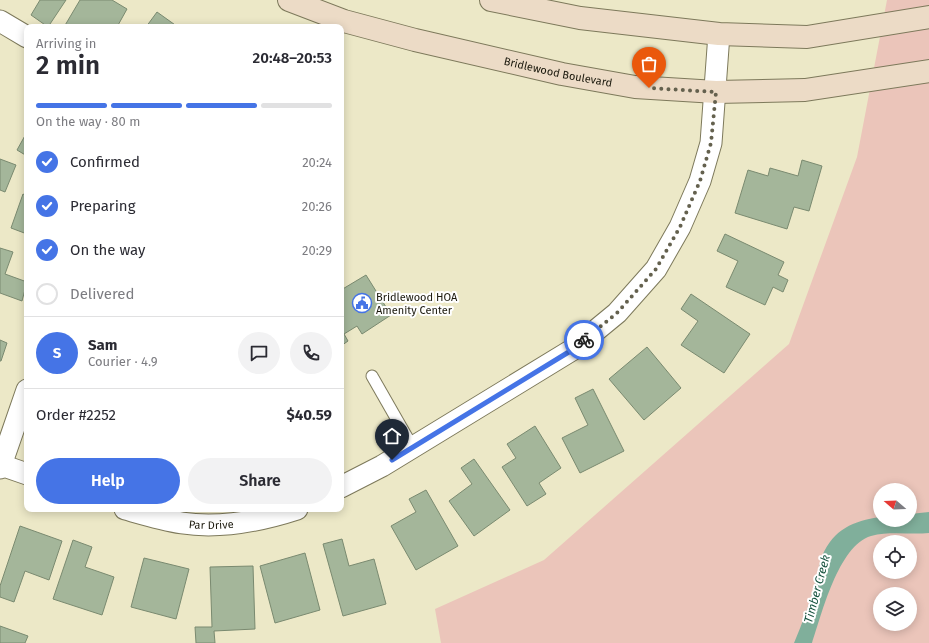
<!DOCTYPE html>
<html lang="en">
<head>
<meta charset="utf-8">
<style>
  :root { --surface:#fff; --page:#f2f2f3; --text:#2b2b33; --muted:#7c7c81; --line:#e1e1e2; --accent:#4574e6 }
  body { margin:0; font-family:"Fira Sans",sans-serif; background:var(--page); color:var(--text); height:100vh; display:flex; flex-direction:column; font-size:15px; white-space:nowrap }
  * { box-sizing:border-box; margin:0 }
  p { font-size:13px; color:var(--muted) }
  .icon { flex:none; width:22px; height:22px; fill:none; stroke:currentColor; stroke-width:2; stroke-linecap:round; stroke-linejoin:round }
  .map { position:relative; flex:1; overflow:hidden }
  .details { position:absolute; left:24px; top:24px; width:320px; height:488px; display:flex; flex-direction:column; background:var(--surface); border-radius:8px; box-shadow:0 2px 10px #0003 }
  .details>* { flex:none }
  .needle { width:26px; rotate:289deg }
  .fabs { position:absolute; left:873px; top:483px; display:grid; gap:8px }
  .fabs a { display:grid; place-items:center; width:44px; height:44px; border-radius:50%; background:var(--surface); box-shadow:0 2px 10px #0003; font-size:20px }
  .pin { position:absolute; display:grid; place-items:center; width:34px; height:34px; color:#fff; margin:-41px -17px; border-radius:50% 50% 50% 0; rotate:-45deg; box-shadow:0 0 4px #0007 }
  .pin .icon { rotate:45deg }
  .courier { position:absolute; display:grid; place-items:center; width:40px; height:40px; margin:-20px; border:3px solid #4574e6; border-radius:50%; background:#fff; color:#222; box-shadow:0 1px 5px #0007 }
  .summary em { font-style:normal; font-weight:600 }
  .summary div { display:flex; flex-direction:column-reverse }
  .summary { display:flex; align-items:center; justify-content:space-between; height:68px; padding:0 12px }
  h1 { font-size:26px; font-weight:600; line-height:30px }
  .bar { display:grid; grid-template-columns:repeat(4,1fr); gap:6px 4px; align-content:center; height:48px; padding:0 12px }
  .bar i { height:5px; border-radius:3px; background:var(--line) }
  .bar .on { background:var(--accent) }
  .bar p { grid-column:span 4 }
  .line { display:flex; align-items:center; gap:10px; padding:0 12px; border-top:1px solid var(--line) }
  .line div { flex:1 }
  .round { display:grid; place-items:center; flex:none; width:42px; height:42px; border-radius:21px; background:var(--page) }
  ol { padding:0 12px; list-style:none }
  li { display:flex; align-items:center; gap:12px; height:44px }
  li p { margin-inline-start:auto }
  li .icon { padding:4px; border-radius:50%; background:var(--accent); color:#fff; stroke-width:4 }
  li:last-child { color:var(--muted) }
  li i { width:22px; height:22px; border:2px solid var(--line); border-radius:50% }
  .cta { display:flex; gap:8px; margin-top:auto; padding:8px 12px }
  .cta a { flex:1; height:46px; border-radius:24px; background:var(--accent); color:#fff; font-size:16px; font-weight:600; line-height:46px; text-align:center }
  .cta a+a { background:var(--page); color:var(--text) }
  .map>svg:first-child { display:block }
  .green { fill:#ebc5ba; fill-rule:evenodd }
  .water { fill:#80af9b }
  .building { fill:#a4b69a; stroke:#7a8a70 }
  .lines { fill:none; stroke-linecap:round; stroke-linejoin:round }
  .service-casing { stroke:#7d795b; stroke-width:13 }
  .minor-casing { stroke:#7d795b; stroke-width:23 }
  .secondary-casing { stroke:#7d795b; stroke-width:24 }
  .service { stroke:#fff; stroke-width:11 }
  .minor { stroke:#fff; stroke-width:21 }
  .secondary { stroke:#ecdbc6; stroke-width:22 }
  .done { stroke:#64614e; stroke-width:4; stroke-dasharray:0 7.2 }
  .route { stroke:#4574e6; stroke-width:5 }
  .labels { text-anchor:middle; stroke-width:4; stroke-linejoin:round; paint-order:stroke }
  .street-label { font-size:11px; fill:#1b190d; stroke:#fff }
  .poi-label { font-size:11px; fill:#1b190d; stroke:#fff; text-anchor:start }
  .water-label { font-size:12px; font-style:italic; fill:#185440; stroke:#fff }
</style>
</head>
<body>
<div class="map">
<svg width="929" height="643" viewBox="0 0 929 643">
  <rect width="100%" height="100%" fill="#ece8c7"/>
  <!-- green -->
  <path class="green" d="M887,0H929V643H441L435,609L544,560L789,344L857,157ZM880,490H910V520H880ZM880,542H910V572H880ZM880,594H910V624H880Z"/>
  <!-- water -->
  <path class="water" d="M929,512V533C910,535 890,531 871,536C838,546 822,614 812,643H794C802,624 809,605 815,585C818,576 819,565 822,556C834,529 853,521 880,517V520H910V514Z"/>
  <!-- building -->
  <g class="building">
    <path d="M40,0H66L48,27L31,15Z"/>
    <path d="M80,0H112L127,9L117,27H64Z"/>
    <path d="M157,12L178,27H146Z"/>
    <path d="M27,132V156L17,150Z"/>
    <path d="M0,159L16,165L5,192L0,190Z"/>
    <path d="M802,160L822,166L809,211L794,207L787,229L735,213L748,170L768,176L770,168L798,176Z"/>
    <path d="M23,194L27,196V234L11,228Z"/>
    <path d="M725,234L784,262L778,275L788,280L783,292L773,287L765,305L726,287L738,261L717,251Z"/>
    <path d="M0,248L13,252L5,274L27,282L22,301L0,293Z"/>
    <path d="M366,275L391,315L362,334L357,326L344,334L348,341L341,346V290Z"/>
    <path d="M691,294L750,334L724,373L681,345L698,321L681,309Z"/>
    <path d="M0,340L7,343L1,361H0Z"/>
    <path d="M647,347L681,388L644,420L609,379Z"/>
    <path d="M593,389L624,451L580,473L562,438L588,425L575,398Z"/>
    <path d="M535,426L561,468L539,483L546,494L527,506L502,467L516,458L507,444Z"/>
    <path d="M474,459L510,510L474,536L449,501L472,484L461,468Z"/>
    <path d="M426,490L458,546L416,570L391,526L416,512L409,499Z"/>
    <path d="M20,526L62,541L49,580L25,571L14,602L0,597V586Z"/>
    <path d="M342,539L349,566L374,559L386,604L343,616L323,544Z"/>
    <path d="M73,540L92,547L85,567L114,577L102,615L53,599Z"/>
    <path d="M305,553L320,610L275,623L260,566Z"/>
    <path d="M144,558L189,569L176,619L131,607Z"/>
    <path d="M253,566L255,629L214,631L215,643H196L195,627H212L210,567Z"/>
    <path d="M0,626L28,636L25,643H0Z"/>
  </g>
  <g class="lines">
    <!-- service casing -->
    <g class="service-casing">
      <path id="service" d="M372,376L412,446"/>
    </g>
    <!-- minor casing -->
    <g class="minor-casing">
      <g id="minor">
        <path d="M0,21L27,37"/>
        <path d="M1,465L27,474"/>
        <path d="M0,468L27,390"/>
        <path d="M341,487L382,466L572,350L617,313L656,269L680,227L700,181L711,143L719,34"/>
        <path id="s1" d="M125,509C143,514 163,520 182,523C221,529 260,521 297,509"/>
      </g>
    </g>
    <!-- secondary casing -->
    <g class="secondary-casing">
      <g id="secondary">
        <path id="s2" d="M289,0L344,21L415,40L562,74L635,87L716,92L805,90L929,71"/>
        <path d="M491,0L580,18L719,34L807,37L929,17"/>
      </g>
    </g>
    <!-- service -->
    <use href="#service" class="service"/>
    <!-- minor -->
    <use href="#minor" class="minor"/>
    <!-- secondary -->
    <use href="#secondary" class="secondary"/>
  </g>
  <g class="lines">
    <!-- done -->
    <path class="done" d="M584,340L617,313L656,269L680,227L700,181L711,143L716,92L649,88"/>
    <!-- route -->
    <path class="route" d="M392,460L572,350L584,340"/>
  </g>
  <!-- icons -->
  <defs>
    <g id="civic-ring" transform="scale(1)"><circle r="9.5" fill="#fff" stroke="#4574e6" stroke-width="1.5"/><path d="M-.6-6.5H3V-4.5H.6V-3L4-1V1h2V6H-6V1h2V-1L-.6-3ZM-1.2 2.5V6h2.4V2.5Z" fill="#4574e6"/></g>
  </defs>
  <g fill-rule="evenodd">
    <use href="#civic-ring" x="362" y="303"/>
  </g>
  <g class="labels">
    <!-- street labels -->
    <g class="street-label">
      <text dy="4" stroke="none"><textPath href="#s2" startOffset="279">Bridlewood Boulevard</textPath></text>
      <text dy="4" stroke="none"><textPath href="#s1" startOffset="88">Par Drive</textPath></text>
    </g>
    <!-- poi labels -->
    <g class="poi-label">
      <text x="376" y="301">Bridlewood HOA<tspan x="376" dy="13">Amenity Center</tspan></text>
    </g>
    <!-- water labels -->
    <g class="water-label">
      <text transform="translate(817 589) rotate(-75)" y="4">Timber Creek</text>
    </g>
  </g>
</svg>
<div class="fabs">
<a><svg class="needle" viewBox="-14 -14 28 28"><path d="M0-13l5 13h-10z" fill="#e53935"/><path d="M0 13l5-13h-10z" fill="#7c7c81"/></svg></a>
<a><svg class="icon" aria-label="locate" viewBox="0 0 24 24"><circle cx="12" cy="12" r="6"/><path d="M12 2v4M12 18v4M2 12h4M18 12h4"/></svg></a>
<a><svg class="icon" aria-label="layers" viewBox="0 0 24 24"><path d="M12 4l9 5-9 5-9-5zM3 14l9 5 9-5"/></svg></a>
</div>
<div class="pin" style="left:649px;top:88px;background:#ea580c"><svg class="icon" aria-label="bag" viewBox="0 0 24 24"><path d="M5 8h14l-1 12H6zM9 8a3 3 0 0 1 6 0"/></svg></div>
<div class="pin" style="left:392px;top:460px;background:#1f2937"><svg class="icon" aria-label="home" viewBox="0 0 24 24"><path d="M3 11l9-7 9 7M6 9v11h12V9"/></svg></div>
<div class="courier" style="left:584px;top:340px"><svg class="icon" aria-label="bike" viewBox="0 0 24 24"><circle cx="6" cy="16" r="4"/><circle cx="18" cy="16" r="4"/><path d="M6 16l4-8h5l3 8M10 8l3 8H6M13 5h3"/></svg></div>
<section class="details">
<div class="summary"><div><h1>2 min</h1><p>Arriving in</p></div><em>20:48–20:53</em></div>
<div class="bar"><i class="on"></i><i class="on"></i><i class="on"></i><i></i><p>On the way · 80 m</p></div>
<ol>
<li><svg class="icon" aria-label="check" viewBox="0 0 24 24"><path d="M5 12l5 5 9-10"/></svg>Confirmed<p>20:24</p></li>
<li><svg class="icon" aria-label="check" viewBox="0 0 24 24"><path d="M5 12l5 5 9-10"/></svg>Preparing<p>20:26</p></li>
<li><svg class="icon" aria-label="check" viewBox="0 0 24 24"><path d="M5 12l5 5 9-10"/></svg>On the way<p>20:29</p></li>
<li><i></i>Delivered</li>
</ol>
<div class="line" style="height:72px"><b class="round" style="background:var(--accent);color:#fff">S</b><div><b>Sam</b><p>Courier · 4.9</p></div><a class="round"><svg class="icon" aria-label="chat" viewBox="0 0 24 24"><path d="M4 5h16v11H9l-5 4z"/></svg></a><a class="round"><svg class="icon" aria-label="phone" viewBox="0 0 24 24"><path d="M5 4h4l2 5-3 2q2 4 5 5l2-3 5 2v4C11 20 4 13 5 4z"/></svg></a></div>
<div class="line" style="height:52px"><div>Order #2252</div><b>$40.59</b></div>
<div class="cta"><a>Help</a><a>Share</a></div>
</section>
</div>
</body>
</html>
